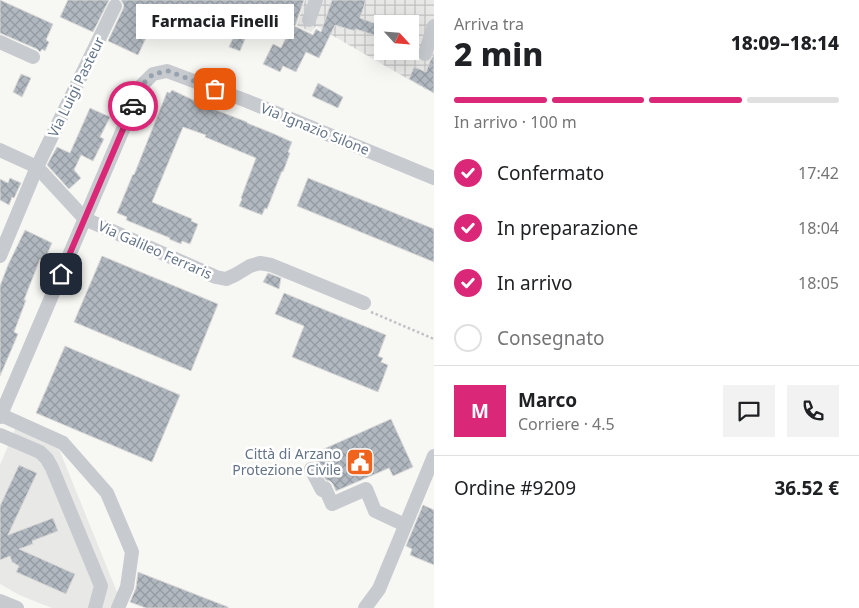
<!DOCTYPE html>
<html lang="it">
<head>
<meta charset="utf-8">
<style>
  :root { --surface:#fff; --page:#f2f2f2; --text:#202124; --muted:#757577; --line:#e0e0e0; --accent:#db2777 }
  body { margin:0; font-family:"Noto Sans",sans-serif; background:var(--page); color:var(--text); height:100vh; display:flex; flex-direction:column; font-size:19px; white-space:nowrap }
  * { box-sizing:border-box; margin:0 }
  p { font-size:16px; color:var(--muted) }
  .icon { flex:none; width:28px; height:28px; fill:none; stroke:currentColor; stroke-width:2; stroke-linecap:round; stroke-linejoin:round }
  .map { position:relative; flex:1; overflow:hidden }
  .side { display:flex; flex-direction:column; background:var(--surface); width:425px }
  .side>* { flex:none }
  .needle { width:32px; rotate:116deg }
  .fabs { position:absolute; left:374px; top:15px; display:grid; gap:10px }
  .fabs a { display:grid; place-items:center; width:45px; height:45px; border-radius:0px; background:var(--surface); box-shadow:0 5px 20px #0002; font-size:25px }
  .pin { position:absolute; display:grid; place-items:center; width:42px; height:42px; color:#fff; margin:-21px; border-radius:10px; box-shadow:0 2px 8px #0006 }
  .courier { position:absolute; display:grid; place-items:center; width:50px; height:50px; margin:-25px; border:4px solid #db2777; border-radius:50%; background:#fff; color:#222; box-shadow:0 1px 6px #0007 }
  .bubble { position:absolute; height:35px; border-radius:0px; background:var(--surface); box-shadow:0 5px 20px #0002; font-size:16px; font-weight:800; line-height:35px; text-align:center }
  .headline em { font-style:normal; font-weight:800 }
  .headline div { display:flex; flex-direction:column-reverse }
  .headline { display:flex; align-items:center; justify-content:space-between; height:85px; padding:0 20px }
  h1 { font-size:32px; font-weight:800; line-height:38px }
  .bar { display:grid; grid-template-columns:repeat(4,1fr); gap:8px 5px; align-content:center; height:60px; padding:0 20px }
  .bar i { height:6px; border-radius:4px; background:var(--line) }
  .bar .selected { background:var(--accent) }
  .bar p { grid-column:span 4 }
  .line { display:flex; align-items:center; gap:12px; padding:0 20px; border-top:1px solid var(--line) }
  .line div { flex:1 }
  .round { display:grid; place-items:center; flex:none; width:52px; height:52px; border-radius:0px; background:var(--page) }
  ol { padding:0 20px; list-style:none }
  li { display:flex; align-items:center; gap:15px; height:55px }
  li p { margin-inline-start:auto }
  li .icon { padding:5px; border-radius:50%; background:var(--accent); color:#fff; stroke-width:4 }
  li:last-child { color:var(--muted) }
  li i { width:28px; height:28px; border:2px solid var(--line); border-radius:50% }
  main { display:flex; flex:1; min-height:0 }
  .map>svg:first-child { display:block }
  .built { fill:#e8e9e7 }
  .industrial { fill:url(#industrial-grid); fill-rule:evenodd }
  .building { fill:url(#building-cross-hatch); stroke:#d9d9d7 }
  .lines { fill:none; stroke-linecap:round; stroke-linejoin:round }
  .path { stroke:#c0c2c5; stroke-width:2.5; stroke-dasharray:2.5 2.5; stroke-linecap:butt }
  .minor { stroke:#c7cace; stroke-width:14 }
  .done { stroke:#97a2ae; stroke-width:5; stroke-dasharray:0 9 }
  .route { stroke:#db2777; stroke-width:6 }
  .labels { text-anchor:middle; stroke-width:5; stroke-linejoin:round; paint-order:stroke }
  .street-label { font-size:14px; fill:#647488; stroke:#fff }
  .poi-label { font-size:14px; fill:#647488; stroke:#fff; text-anchor:end }
</style>
</head>
<body>
<main>
<div class="map">
<svg width="434" height="608" viewBox="0 0 434 608">
  <defs>
    <pattern id="industrial-grid" width="8" height="8" patternUnits="userSpaceOnUse" patternTransform="scale(1.25)"><rect width="8" height="8" fill="#e8e9e7"/><path d="M0 4h8M4 0v8" fill="none" stroke="#c0c1c1"/></pattern>
    <pattern id="building-cross-hatch" width="8" height="8" patternUnits="userSpaceOnUse" patternTransform="scale(1.25)"><rect width="8" height="8" fill="#b1b8bf"/><path d="M0 0l8 8M0 8l8-8" fill="none" stroke="#949aa1"/></pattern>
  </defs>
  <rect width="100%" height="100%" fill="#f7f8f4"/>
  <!-- built -->
  <path class="built" d="M16,427L57,444L119,597L115,608H52L19,595L0,584V465Z"/>
  <!-- industrial -->
  <path class="industrial" d="M305,0H434V94L316,26L311,32L297,25ZM382,24H410V51H382Z"/>
  <!-- building -->
  <g class="building">
    <path d="M0,0L53,24L46,40L49,42L45,51L42,49L40,52L37,49L0,33Z"/>
    <path d="M68,0H109L93,32L60,17Z"/>
    <path d="M121,0H304L295,26L266,12L263,17L255,15L240,51L229,47L239,24L202,7L190,33L160,19L158,23L154,21L138,55L108,41L123,9L124,5Z"/>
    <path d="M332,0H366L360,18L382,26V38L356,29L355,31L335,25L319,58L306,52L296,72L283,66L280,72L263,64L273,44L281,48L292,25L313,35L316,29L321,32Z"/>
    <path d="M434,55V93L409,79L414,67L426,72L430,61Z"/>
    <path d="M21,74L31,78L22,97L13,92Z"/>
    <path d="M318,83L343,97L338,108L312,96Z"/>
    <path d="M172,90L208,107L247,122V123L272,133L292,142L288,152L290,153L283,172L282,171L267,209L265,208L262,215L239,206L242,199L241,198L256,158L205,137L206,135L183,127L152,202L192,219L191,221L198,224L190,244L182,241L181,244L169,239L170,238L126,220L127,217L117,213L133,174L134,175L167,92L170,93Z"/>
    <path d="M90,108L110,117L100,137L104,139L93,161L81,155L74,170L81,178L69,189L47,165L57,147L70,153Z"/>
    <path d="M10,178L21,183L14,198L12,197L9,205L0,200V179L8,183Z"/>
    <path d="M308,178L434,229V262L297,206Z"/>
    <path d="M25,230L52,243L44,261L40,259L24,300H26L14,332L18,334L0,376V286L8,265Z"/>
    <path d="M102,256L218,304L191,371L74,322Z"/>
    <path d="M268,273L281,278L279,289L263,282Z"/>
    <path d="M284,293L386,335L378,356L383,358L381,362L388,365L378,392L292,357L304,326L275,314Z"/>
    <path d="M65,346L180,395L152,462L36,413Z"/>
    <path d="M391,419L413,467L393,476L389,468L336,491L333,484L330,481L326,480L318,465L315,461H310L308,456Z"/>
    <path d="M19,465L37,473L8,535L53,518L58,531L32,541L33,544L19,549L75,574L66,594L16,572L19,566L12,562L10,556L0,560V506Z"/>
    <path d="M423,505L434,510V565L410,555L412,549L406,546Z"/>
    <path d="M138,572L228,607V608H146L130,602L136,588Z"/>
  </g>
  <g class="lines">
    <!-- path -->
    <path class="path" d="M371,312L434,339"/>
    <!-- minor -->
    <g class="minor">
      <path d="M309,20L316,0"/>
      <path d="M0,42L33,57"/>
      <path d="M425,54L434,26"/>
      <path d="M0,150L37,167L85,219L216,277L226,279L235,275L250,266L260,263L271,265L364,303"/>
      <path d="M0,256L37,167L115,6"/>
      <path d="M1,415L63,443L107,493L132,552L127,587L118,608"/>
      <path d="M0,417L142,85L153,74L167,71L247,101L434,178"/>
      <path d="M0,435L40,452L47,459L52,468L101,586L95,608"/>
      <path d="M311,469L322,490L325,488L332,504L366,489L375,511L405,525"/>
      <path d="M0,601L17,608"/>
      <path d="M365,608L379,589L434,456"/>
    </g>
  </g>
  <g class="lines">
    <!-- done -->
    <path class="done" d="M133,106L142,85L153,74L168,71L215,89"/>
    <!-- route -->
    <path class="route" d="M61,274L133,106"/>
  </g>
  <!-- icons -->
  <defs>
    <g id="civic-square" transform="scale(1.4375)"><rect x="-9" y="-9" width="18" height="18" rx="4" fill="#f0631c" stroke="#fff"/><path d="M-.6-6.5H3V-4.5H.6V-3L4-1V1h2V6H-6V1h2V-1L-.6-3ZM-1.2 2.5V6h2.4V2.5Z" fill="#fff"/></g>
  </defs>
  <g fill-rule="evenodd">
    <use href="#civic-square" x="360" y="462"/>
  </g>
  <g class="labels">
    <!-- street labels -->
    <g class="street-label">
      <text transform="translate(76 87) rotate(-64)" y="5">Via Luigi Pasteur</text>
      <text transform="translate(315 129) rotate(22)" y="5">Via Ignazio Silone</text>
      <text transform="translate(155 250) rotate(24)" y="5">Via Galileo Ferraris</text>
    </g>
    <!-- poi labels -->
    <g class="poi-label">
      <text x="341" y="459">Città di Arzano<tspan x="341" dy="16">Protezione Civile</tspan></text>
    </g>
  </g>
</svg>
<div class="fabs">
<a><svg class="needle" viewBox="-14 -14 28 28"><path d="M0-13l5 13h-10z" fill="#e53935"/><path d="M0 13l5-13h-10z" fill="#757577"/></svg></a>
</div>
<div class="pin" style="left:215px;top:89px;background:#ea580c"><svg class="icon" aria-label="bag" viewBox="0 0 24 24"><path d="M5 8h14l-1 12H6zM9 8a3 3 0 0 1 6 0"/></svg></div>
<div class="pin" style="left:61px;top:274px;background:#1f2937"><svg class="icon" aria-label="home" viewBox="0 0 24 24"><path d="M3 11l9-7 9 7M6 9v11h12V9"/></svg></div>
<div class="courier" style="left:133px;top:106px"><svg class="icon" aria-label="car" viewBox="0 0 24 24"><path d="M5 17H2v-5l4-1 3-4h7l3 4 3 1v5h-3M9 17h6M6 11h13"/><circle cx="7" cy="17" r="2"/><circle cx="17" cy="17" r="2"/></svg></div>
<div class="bubble" style="left:136px;top:4px;width:158px">Farmacia Finelli</div>
</div>
<section class="side">
<div class="headline"><div><h1>2 min</h1><p>Arriva tra</p></div><em>18:09–18:14</em></div>
<div class="bar"><i class="selected"></i><i class="selected"></i><i class="selected"></i><i></i><p>In arrivo · 100 m</p></div>
<ol>
<li><svg class="icon" aria-label="check" viewBox="0 0 24 24"><path d="M5 12l5 5 9-10"/></svg>Confermato<p>17:42</p></li>
<li><svg class="icon" aria-label="check" viewBox="0 0 24 24"><path d="M5 12l5 5 9-10"/></svg>In preparazione<p>18:04</p></li>
<li><svg class="icon" aria-label="check" viewBox="0 0 24 24"><path d="M5 12l5 5 9-10"/></svg>In arrivo<p>18:05</p></li>
<li><i></i>Consegnato</li>
</ol>
<div class="line" style="height:90px"><b class="round" style="background:var(--accent);color:#fff">M</b><div><b>Marco</b><p>Corriere · 4.5</p></div><a class="round"><svg class="icon" aria-label="chat" viewBox="0 0 24 24"><path d="M4 5h16v11H9l-5 4z"/></svg></a><a class="round"><svg class="icon" aria-label="phone" viewBox="0 0 24 24"><path d="M5 4h4l2 5-3 2q2 4 5 5l2-3 5 2v4C11 20 4 13 5 4z"/></svg></a></div>
<div class="line" style="height:65px"><div>Ordine #9209</div><b>36.52 €</b></div>
</section>
</main>
</body>
</html>
